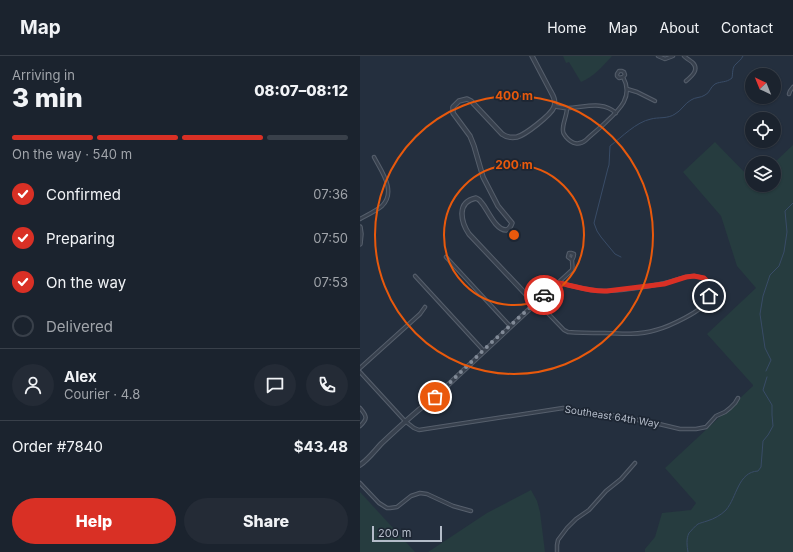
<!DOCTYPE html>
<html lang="en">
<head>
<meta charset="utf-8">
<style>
  :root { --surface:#1b232e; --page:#242b36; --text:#f1f3f6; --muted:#a0a4aa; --line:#39404a; --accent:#d93025 }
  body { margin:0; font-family:Inter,sans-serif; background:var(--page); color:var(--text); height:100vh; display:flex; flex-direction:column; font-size:15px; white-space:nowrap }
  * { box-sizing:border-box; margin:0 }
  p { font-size:13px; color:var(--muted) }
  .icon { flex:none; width:22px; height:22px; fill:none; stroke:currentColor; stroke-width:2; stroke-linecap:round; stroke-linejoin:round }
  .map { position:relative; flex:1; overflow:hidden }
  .side { display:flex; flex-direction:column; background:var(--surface); width:360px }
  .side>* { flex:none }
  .needle { width:26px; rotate:317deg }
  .controls { position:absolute; left:385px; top:12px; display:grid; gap:8px }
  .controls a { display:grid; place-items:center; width:36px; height:36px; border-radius:50%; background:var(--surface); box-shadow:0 1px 3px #0004,0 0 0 1px var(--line); font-size:20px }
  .scale { position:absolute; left:12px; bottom:10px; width:70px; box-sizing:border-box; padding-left:4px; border:2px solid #b4bcc9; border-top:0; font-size:11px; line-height:14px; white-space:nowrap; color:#b4bcc9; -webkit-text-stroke:3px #1d2633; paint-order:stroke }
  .pin { position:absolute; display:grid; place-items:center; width:34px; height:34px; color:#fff; margin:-17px; border:2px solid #fff; border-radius:50%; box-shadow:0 1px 4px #0007 }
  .courier { position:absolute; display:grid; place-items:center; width:40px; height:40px; margin:-20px; border:3px solid #d93025; border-radius:50%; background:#fff; color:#222; box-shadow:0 1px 5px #0007 }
  .head em { font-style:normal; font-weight:800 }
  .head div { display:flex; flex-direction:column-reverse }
  .head { display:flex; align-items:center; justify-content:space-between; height:68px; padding:0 12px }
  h1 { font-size:26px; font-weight:800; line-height:30px }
  .bar { display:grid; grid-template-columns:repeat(4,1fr); gap:6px 4px; align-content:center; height:48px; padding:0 12px }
  .bar i { height:5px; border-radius:3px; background:var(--line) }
  .bar .current { background:var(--accent) }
  .bar p { grid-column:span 4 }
  .line { display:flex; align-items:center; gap:10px; padding:0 12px; border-top:1px solid var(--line) }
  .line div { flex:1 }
  .round { display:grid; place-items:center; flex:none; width:42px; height:42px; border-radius:21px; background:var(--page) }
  ol { padding:0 12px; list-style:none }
  li { display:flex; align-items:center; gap:12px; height:44px }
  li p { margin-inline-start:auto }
  li .icon { padding:4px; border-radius:50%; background:var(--accent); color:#fff; stroke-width:4 }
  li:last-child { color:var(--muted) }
  li i { width:22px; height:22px; border:2px solid var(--line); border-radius:50% }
  .primary-button { display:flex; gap:8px; margin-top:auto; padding:8px 12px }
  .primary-button a { flex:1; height:46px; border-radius:24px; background:var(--accent); color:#fff; font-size:16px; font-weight:800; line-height:46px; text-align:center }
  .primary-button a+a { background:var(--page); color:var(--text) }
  header { display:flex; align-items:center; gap:24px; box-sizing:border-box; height:56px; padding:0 20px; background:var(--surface); border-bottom:1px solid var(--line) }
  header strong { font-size:19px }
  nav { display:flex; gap:22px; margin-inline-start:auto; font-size:14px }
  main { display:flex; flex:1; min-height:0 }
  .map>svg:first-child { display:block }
  .green { fill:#263c3f }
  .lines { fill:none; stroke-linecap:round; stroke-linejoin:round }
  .stream { stroke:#394c67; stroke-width:1 }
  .minor-casing { stroke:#565f6c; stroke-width:4.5 }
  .tertiary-casing { stroke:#565f6c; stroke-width:5.5 }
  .minor { stroke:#38414e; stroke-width:2.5 }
  .tertiary { stroke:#38414e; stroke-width:3.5 }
  .done { stroke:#828b98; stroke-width:4; stroke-dasharray:0 7.2 }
  .route { stroke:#d93025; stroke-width:5 }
  .ring { fill:none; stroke:#e8590c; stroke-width:2 }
  .labels { text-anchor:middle; stroke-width:3.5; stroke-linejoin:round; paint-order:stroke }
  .street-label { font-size:10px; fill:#b4bcc9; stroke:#1d2633 }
  .centre { fill:#e8590c; stroke:#1d2633; stroke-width:2 }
  .ring-label { font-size:12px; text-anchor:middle; font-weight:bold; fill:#e8590c; stroke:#1d2633; stroke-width:3.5; stroke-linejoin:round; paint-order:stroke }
</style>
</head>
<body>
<header>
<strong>Map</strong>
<nav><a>Home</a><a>Map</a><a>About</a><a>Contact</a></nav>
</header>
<main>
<section class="side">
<div class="head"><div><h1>3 min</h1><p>Arriving in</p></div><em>08:07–08:12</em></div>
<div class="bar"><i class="current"></i><i class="current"></i><i class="current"></i><i></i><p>On the way · 540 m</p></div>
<ol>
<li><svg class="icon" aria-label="check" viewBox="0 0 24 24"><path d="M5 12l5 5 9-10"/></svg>Confirmed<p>07:36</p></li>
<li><svg class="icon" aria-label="check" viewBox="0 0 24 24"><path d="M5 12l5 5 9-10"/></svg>Preparing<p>07:50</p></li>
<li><svg class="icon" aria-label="check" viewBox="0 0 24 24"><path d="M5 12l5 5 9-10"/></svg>On the way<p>07:53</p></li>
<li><i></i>Delivered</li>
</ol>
<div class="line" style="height:72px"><a class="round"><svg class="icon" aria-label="person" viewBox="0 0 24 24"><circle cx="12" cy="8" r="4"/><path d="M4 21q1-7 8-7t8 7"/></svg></a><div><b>Alex</b><p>Courier · 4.8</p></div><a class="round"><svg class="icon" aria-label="chat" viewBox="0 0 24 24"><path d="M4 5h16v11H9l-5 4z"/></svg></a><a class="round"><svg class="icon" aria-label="phone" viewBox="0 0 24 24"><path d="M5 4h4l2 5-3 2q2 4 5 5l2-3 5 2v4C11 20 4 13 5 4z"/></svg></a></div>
<div class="line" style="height:52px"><div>Order #7840</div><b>$43.48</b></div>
<div class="primary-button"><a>Help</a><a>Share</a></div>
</section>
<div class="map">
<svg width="433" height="496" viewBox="0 0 433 496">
  <rect width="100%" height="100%" fill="#242f3e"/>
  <!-- green -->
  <g class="green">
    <path d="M203,0H252C244,9 232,22 221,26L209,6L206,7Z"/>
    <path d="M355,86L392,124V129H414V107L433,89V496H285V493L295,481L302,457L331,454L336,447L305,412L393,330V329L347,278L396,232L377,210L361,160L323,116Z"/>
    <path d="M171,434L177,445L180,456L185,496H68L127,457Z"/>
    <path d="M0,436L55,496H0Z"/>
  </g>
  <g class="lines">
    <!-- stream -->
    <g class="stream">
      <path d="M261,201L255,198L241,181L237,175L234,167L248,112L249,109L250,90C262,81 276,66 291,63C298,61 308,63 315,58C321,55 325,47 331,44C335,41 341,42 345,39C350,37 350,31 355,28C361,25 366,27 372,22C373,17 372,11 376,8C379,5 381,4 383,0"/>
      <path d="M406,315L411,304L405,292L400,258L403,240L410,219L419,210L424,196L427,176L425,155L433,147"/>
      <path d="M328,496C327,490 326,483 329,477C331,475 335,470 338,468C340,467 344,466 347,465C354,463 361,459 366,454C377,441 378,416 398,415L401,411L403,385L408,379L413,370L412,359V349L403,334L407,321"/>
    </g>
    <!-- minor casing -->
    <g class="minor-casing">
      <g id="minor">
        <path d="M298,0L305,3L313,0"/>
        <path d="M324,0C326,2 329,4 332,6C340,13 332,20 326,25"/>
        <path d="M267,33L277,36L295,45"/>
        <path d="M429,38L430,35L433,31"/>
        <path d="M194,50C198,51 202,52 207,52C223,52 242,44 256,57"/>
        <path d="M207,52C207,60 202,68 203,75C203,78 205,79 206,81C212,88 219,90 226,84C232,78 239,73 245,67C259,54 274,41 263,21L259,22L257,20V18L259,15H262L264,16L265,19L263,21"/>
        <path d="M0,163C7,159 16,155 22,150C37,135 21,115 14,101"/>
        <path d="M86,201L150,270"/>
        <path d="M55,220L124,295"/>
        <path d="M177,246L204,274L208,276C220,277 232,277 245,277C262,278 280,279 296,274C308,271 343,255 348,244C350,240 350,233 349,229C347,222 340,221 334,220C324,220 314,225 305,227C287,231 265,234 247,235C230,236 215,230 199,227"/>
        <path d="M177,246L212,214C213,211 212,208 212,204C213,202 214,201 214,198L211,197H209L208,201L212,204"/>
        <path d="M0,312L60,258L65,251"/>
        <path d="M0,316L45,365L54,372L59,374L203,352L251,359L299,368L320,373H336L346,371L356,360L365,356L370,352L375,347L378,342"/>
        <path d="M0,352C7,360 8,363 0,370"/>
        <path d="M0,427L19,447L27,452H30L37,451L51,440L60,437L67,438L93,450L111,455"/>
        <path d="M197,496V489L198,484L207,472L216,463L229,454L246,435L261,423L275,407"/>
      </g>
    </g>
    <!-- tertiary casing -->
    <g class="tertiary-casing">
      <g id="tertiary">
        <path d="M0,171L1,178L0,188"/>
        <path d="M0,409C9,403 15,394 22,387C39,371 56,355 75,341L175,248L109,178C101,166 96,146 116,142C119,144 119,143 121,146C127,152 135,174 146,174C150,173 151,170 152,167L138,150L123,121L114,90L110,80L93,57V51L99,45L107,43L111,45L113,47L142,78C146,81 151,82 157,81C165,79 191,59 194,51C196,46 194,41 191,36L172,0"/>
      </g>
    </g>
    <!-- minor -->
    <use href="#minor" class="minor"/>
    <!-- tertiary -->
    <use href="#tertiary" class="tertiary"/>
  </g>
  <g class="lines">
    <!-- done -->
    <path class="done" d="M75,341L132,286L184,239"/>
    <!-- route -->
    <path class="route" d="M184,239L199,227C215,230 230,236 247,235L304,228L326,221L334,220L344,222L347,225L349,229V240"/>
  </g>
  <!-- distance rings -->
  <g class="ring">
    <circle cx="154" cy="179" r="70"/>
    <circle cx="154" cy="179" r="139"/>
  </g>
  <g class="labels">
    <!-- street labels -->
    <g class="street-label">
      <text transform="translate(252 360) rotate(9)" y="4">Southeast 64th Way</text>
    </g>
  </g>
  <circle cx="154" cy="179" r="6" class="centre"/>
  <g class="ring-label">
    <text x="154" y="44">400 m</text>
    <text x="154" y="113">200 m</text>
  </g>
</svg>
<div class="controls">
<a><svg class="needle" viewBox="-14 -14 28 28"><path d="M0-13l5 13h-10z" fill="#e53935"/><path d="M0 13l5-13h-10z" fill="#a0a4aa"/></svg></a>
<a><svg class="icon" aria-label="locate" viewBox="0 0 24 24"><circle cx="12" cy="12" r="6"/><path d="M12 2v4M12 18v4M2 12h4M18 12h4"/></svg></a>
<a><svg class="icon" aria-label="layers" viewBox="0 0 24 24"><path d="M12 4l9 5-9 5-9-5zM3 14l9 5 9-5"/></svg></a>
</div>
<div class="scale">200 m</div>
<div class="pin" style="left:75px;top:341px;background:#ea580c"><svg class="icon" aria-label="bag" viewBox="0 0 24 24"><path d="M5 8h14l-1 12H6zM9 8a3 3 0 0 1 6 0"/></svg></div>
<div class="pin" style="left:349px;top:240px;background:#1f2937"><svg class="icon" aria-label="home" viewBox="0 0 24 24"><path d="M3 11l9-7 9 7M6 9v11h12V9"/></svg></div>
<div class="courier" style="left:184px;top:239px"><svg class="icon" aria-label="car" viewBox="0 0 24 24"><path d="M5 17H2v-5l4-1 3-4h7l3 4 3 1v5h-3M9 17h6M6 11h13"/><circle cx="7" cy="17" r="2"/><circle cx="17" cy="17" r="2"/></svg></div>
</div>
</main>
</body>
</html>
